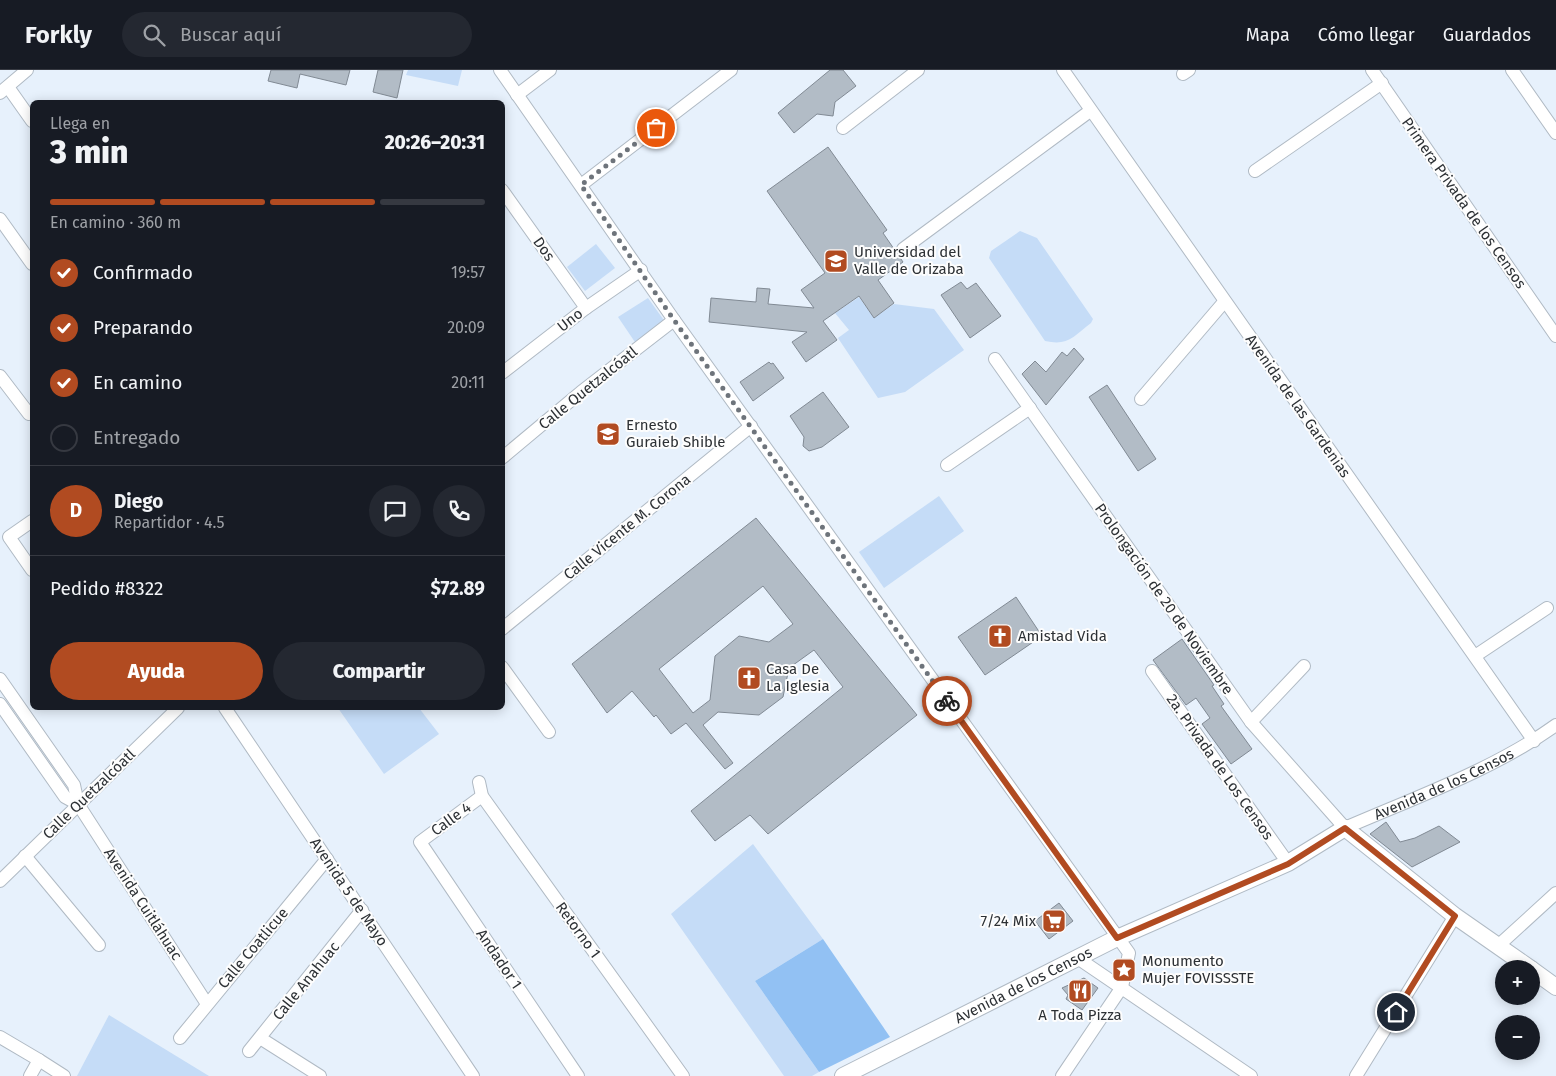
<!DOCTYPE html>
<html lang="es">
<head>
<meta charset="utf-8">
<style>
  :root { --surface:#171b24; --page:#242831; --text:#f1f3f6; --muted:#9ea1a6; --line:#363941; --accent:#b14b21 }
  body { margin:0; font-family:"Fira Sans",sans-serif; background:var(--page); color:var(--text); height:100vh; display:flex; flex-direction:column; font-size:19px; white-space:nowrap }
  * { box-sizing:border-box; margin:0 }
  p { font-size:16px; color:var(--muted) }
  .icon { flex:none; width:28px; height:28px; fill:none; stroke:currentColor; stroke-width:2; stroke-linecap:round; stroke-linejoin:round }
  .map { position:relative; flex:1; overflow:hidden }
  .details { position:absolute; left:30px; top:30px; width:475px; height:610px; display:flex; flex-direction:column; background:var(--surface); border-radius:8px; box-shadow:0 2px 12px #0003 }
  .details>* { flex:none }
  .controls { position:absolute; left:1495px; top:890px; display:grid; gap:10px }
  .controls a { display:grid; place-items:center; width:45px; height:45px; border-radius:50%; background:var(--surface); box-shadow:0 2px 12px #0003; font-size:25px }
  .pin { position:absolute; display:grid; place-items:center; width:42px; height:42px; color:#fff; margin:-21px; border:2px solid #fff; border-radius:50%; box-shadow:0 1px 5px #0007 }
  .courier { position:absolute; display:grid; place-items:center; width:50px; height:50px; margin:-25px; border:4px solid #b14b21; border-radius:50%; background:#fff; color:#222; box-shadow:0 1px 6px #0007 }
  .headline em { font-style:normal; font-weight:800 }
  .headline div { display:flex; flex-direction:column-reverse }
  .headline { display:flex; align-items:center; justify-content:space-between; height:85px; padding:0 20px }
  h1 { font-size:32px; font-weight:800; line-height:38px }
  .bar { display:grid; grid-template-columns:repeat(4,1fr); gap:8px 5px; align-content:center; height:60px; padding:0 20px }
  .bar i { height:6px; border-radius:4px; background:var(--line) }
  .bar .active { background:var(--accent) }
  .bar p { grid-column:span 4 }
  .line { display:flex; align-items:center; gap:12px; padding:0 20px; border-top:1px solid var(--line) }
  .line div { flex:1 }
  .round { display:grid; place-items:center; flex:none; width:52px; height:52px; border-radius:26px; background:var(--page) }
  ol { padding:0 20px; list-style:none }
  li { display:flex; align-items:center; gap:15px; height:55px }
  li p { margin-inline-start:auto }
  li .icon { padding:5px; border-radius:50%; background:var(--accent); color:#fff; stroke-width:4 }
  li:last-child { color:var(--muted) }
  li i { width:28px; height:28px; border:2px solid var(--line); border-radius:50% }
  .cta { display:flex; gap:10px; margin-top:auto; padding:10px 20px }
  .cta a { flex:1; height:58px; border-radius:30px; background:var(--accent); color:#fff; font-size:20px; font-weight:800; line-height:58px; text-align:center }
  .cta a+a { background:var(--page); color:var(--text) }
  header { display:flex; align-items:center; gap:30px; box-sizing:border-box; height:70px; padding:0 25px; background:var(--surface); border-bottom:1px solid var(--line) }
  header strong { font-size:24px }
  nav { display:flex; gap:28px; margin-inline-start:auto; font-size:18px }
  .search { width:350px; height:45px; background:var(--page); display:flex; align-items:center; gap:12px; box-sizing:border-box; padding:0 18px; border-radius:28px; color:var(--muted); font-size:19px }
  .map>svg:first-child { display:block }
  .green { fill:#c5dcf7 }
  .forest { fill:#92c1f3 }
  .building { fill:#b2bcc6; stroke:#818a94; fill-rule:evenodd }
  .lines { fill:none; stroke-linecap:round; stroke-linejoin:round }
  .minor-casing { stroke:#b0bac4; stroke-width:14 }
  .tertiary-casing { stroke:#b0bac4; stroke-width:18 }
  .minor { stroke:#fff; stroke-width:12 }
  .tertiary { stroke:#fff; stroke-width:16 }
  .done { stroke:#6e747b; stroke-width:5; stroke-dasharray:0 9 }
  .route { stroke:#b14b21; stroke-width:6 }
  .labels { text-anchor:middle; stroke-width:4; stroke-linejoin:round; paint-order:stroke }
  .street-label { font-size:15px; fill:#2d3135; stroke:#fdfdfd }
  .poi-label { font-size:15px; fill:#2d3135; stroke:#fdfdfd; text-anchor:start }
</style>
</head>
<body>
<header>
<strong>Forkly</strong>
<div class="search"><svg class="icon" aria-label="search" viewBox="0 0 24 24"><circle cx="10" cy="10" r="6"/><path d="M15 15l6 6"/></svg>Buscar aquí</div>
<nav><a>Mapa</a><a>Cómo llegar</a><a>Guardados</a></nav>
</header>
<div class="map">
<svg width="1556" height="1006" viewBox="0 0 1556 1006">
  <rect width="100%" height="100%" fill="#e7f1fc"/>
  <!-- green -->
  <g class="green">
    <path d="M408,0H462L458,16L406,5Z"/>
    <path d="M1020,161L1037,168L1093,249L1091,253C1073,267 1068,276 1045,271L989,188L991,181Z"/>
    <path d="M596,174L615,198L585,221L567,197Z"/>
    <path d="M859,227L874,248L894,234L934,239L964,280L905,322L878,328L838,268L849,260L835,243Z"/>
    <path d="M648,228L668,256L639,278L618,247Z"/>
    <path d="M939,426L964,461L884,518L859,482Z"/>
    <path d="M338,638H419L439,664L384,704Z"/>
    <path d="M753,774L823,869L755,911L819,1002L812,1006H784L671,844Z"/>
    <path d="M109,945L209,1006H77Z"/>
  </g>
  <!-- forest -->
  <path class="forest" d="M823,869L890,967L819,1002L755,911Z"/>
  <!-- building -->
  <g class="building">
    <path d="M271,0H350L346,15L300,4L297,18L268,11Z"/>
    <path d="M378,0H403L397,28L373,22Z"/>
    <path d="M830,0H843L856,16L835,32L833,46L817,44L794,63L778,43Z"/>
    <path d="M828,77L887,160L883,163L903,192L878,210L894,233L874,248L859,226L823,251L837,270L806,292L792,272L807,262L709,252L711,228L756,232L757,218L770,219L768,234L814,238L801,220L825,203L767,121Z"/>
    <path d="M961,212L967,219L976,213L1001,246L970,268L941,225Z"/>
    <path d="M1074,278L1084,289L1046,335L1022,304L1035,291L1046,302L1062,282L1067,286Z"/>
    <path d="M769,292L771,294L773,293L784,308L753,331L740,312Z"/>
    <path d="M1107,315L1156,389L1138,401L1089,327Z"/>
    <path d="M823,322L849,357L822,377L809,381L803,376L804,367L790,346Z"/>
    <path d="M756,448L917,645L768,764L750,745L715,771L691,741L843,617L814,580L789,598L783,627L759,645L718,642L703,655L733,693L725,699L686,653L671,664L656,645L654,647L632,621L607,643L572,594ZM763,516L793,554L769,572L739,566L715,586L710,630L693,643L659,599Z"/>
    <path d="M1016,527L1042,566L985,605L958,567Z"/>
    <path d="M1182,569L1214,615L1212,616L1224,634L1221,636L1252,679L1231,694L1202,654L1210,648L1196,628L1186,635L1153,590Z"/>
    <path d="M1386,752L1400,772L1415,768L1439,756L1460,772L1412,797L1370,764Z"/>
    <path d="M1059,833L1073,851L1049,869L1035,851Z"/>
    <path d="M1084,908L1098,918L1082,940L1066,929L1068,925L1062,918Z"/>
  </g>
  <g class="lines">
    <!-- minor casing -->
    <g class="minor-casing">
      <g id="minor">
        <path d="M500,0L674,250L1129,883L1122,917L1062,1006"/>
        <path d="M1063,0L1534,671"/>
        <path d="M1372,0L1556,266"/>
        <path d="M1512,0L1556,63"/>
        <path d="M1183,4L1189,0"/>
        <path d="M8,17L32,51"/>
        <path d="M0,23L27,0"/>
        <path d="M517,25L550,0"/>
        <path d="M843,58L918,0"/>
        <path d="M1255,101L1382,13"/>
        <path d="M581,115L731,0"/>
        <path d="M502,120L586,238"/>
        <path d="M0,149L32,194"/>
        <path d="M903,179L1090,41"/>
        <path id="s1" d="M995,289L1251,652L1345,758C1414,728 1495,699 1556,655"/>
        <path d="M502,303L586,238L641,200"/>
        <path d="M0,306L29,344L32,342"/>
        <path d="M1141,329L1224,232"/>
        <path d="M502,388L581,322L674,250"/>
        <path d="M947,395L1030,338"/>
        <path d="M32,451L9,467L32,500"/>
        <path d="M502,559L751,356"/>
        <path d="M1475,586L1547,538"/>
        <path d="M502,597L549,662"/>
        <path d="M1152,601L1288,793"/>
        <path d="M0,609L74,715L78,734L207,934"/>
        <path d="M0,634L65,727L78,734"/>
        <path d="M225,638L473,1006"/>
        <path d="M1251,652L1304,596"/>
        <path d="M479,712L482,726L683,1006"/>
        <path d="M482,726L420,772L578,1006"/>
        <path d="M25,786L99,875"/>
        <path d="M0,811L178,638"/>
        <path d="M1499,875L1556,823"/>
        <path d="M1079,889L1251,1006"/>
        <path d="M0,967L39,990L30,1006"/>
        <path d="M180,968L327,789"/>
        <path d="M260,968L320,1006"/>
        <path d="M249,981L362,840"/>
        <path d="M39,990L64,1006"/>
        <path d="M1356,1006L1455,846"/>
      </g>
    </g>
    <!-- tertiary casing -->
    <g class="tertiary-casing">
      <g id="tertiary">
        <path d="M1531,899L1556,917"/>
        <path id="s2" d="M843,1006L1117,868L1288,793L1345,758L1455,846L1531,899"/>
      </g>
    </g>
    <!-- minor -->
    <use href="#minor" class="minor"/>
    <!-- tertiary -->
    <use href="#tertiary" class="tertiary"/>
  </g>
  <g class="lines">
    <!-- done -->
    <path class="done" d="M656,58L581,115L674,250L947,631"/>
    <!-- route -->
    <path class="route" d="M947,631L1117,868L1288,794L1345,758L1455,846L1396,942"/>
  </g>
  <!-- icons -->
  <defs>
    <g id="school-square" transform="scale(1.25)"><rect x="-9" y="-9" width="18" height="18" rx="4" fill="#b14b21" stroke="#fdfdfd"/><path d="M0-5L7-2L0 1L-7-2ZM-4 1L0 2.5L4 1V4Q0 6-4 4Z" fill="#fff"/></g>
    <g id="church-square" transform="scale(1.25)"><rect x="-9" y="-9" width="18" height="18" rx="4" fill="#b14b21" stroke="#fdfdfd"/><path d="M-1.2-6h2.4v3.5h3.3v2.4h-3.3V6h-2.4V-.1h-3.3v-2.4h3.3Z" fill="#fff"/></g>
    <g id="supermarket-square" transform="scale(1.25)"><rect x="-9" y="-9" width="18" height="18" rx="4" fill="#b14b21" stroke="#fdfdfd"/><path d="M-6-5.5h2.5l.6 2H6L4.5 2H-2.5L-4.4-4H-6ZM-1.5 3.2a1.3 1.3 0 1 0 .1 0ZM3 3.2a1.3 1.3 0 1 0 .1 0Z" fill="#fff"/></g>
    <g id="sight-square" transform="scale(1.25)"><rect x="-9" y="-9" width="18" height="18" rx="4" fill="#b14b21" stroke="#fdfdfd"/><path d="M0-6L1.8-2.2L6-1.7L2.9 1.2L3.7 5.4L0 3.3L-3.7 5.4L-2.9 1.2L-6-1.7L-1.8-2.2Z" fill="#fff"/></g>
    <g id="restaurant-square" transform="scale(1.25)"><rect x="-9" y="-9" width="18" height="18" rx="4" fill="#b14b21" stroke="#fdfdfd"/><path d="M-5-6h1v4h1v-4h1v4h1v-4h1v5L-1.5 .5V6h-2V.5L-5-1ZM5-6V6H3V1.5H1.5Q1.5-4 5-6Z" fill="#fff"/></g>
  </defs>
  <g fill-rule="evenodd">
    <use href="#school-square" x="836" y="191"/>
    <use href="#school-square" x="608" y="364"/>
    <use href="#church-square" x="1000" y="566"/>
    <use href="#church-square" x="749" y="608"/>
    <use href="#supermarket-square" x="1054" y="851"/>
    <use href="#sight-square" x="1124" y="900"/>
    <use href="#restaurant-square" x="1080" y="921"/>
  </g>
  <g class="labels">
    <!-- street labels -->
    <g class="street-label">
      <text transform="translate(1464 133) rotate(55)" y="5">Primera Privada de los Censos</text>
      <text transform="translate(544 179) rotate(55)" y="5">Dos</text>
      <text transform="translate(570 250) rotate(-38)" y="5">Uno</text>
      <text transform="translate(588 318) rotate(-39)" y="5">Calle Quetzalcóatl</text>
      <text transform="translate(1298 336) rotate(55)" y="5">Avenida de las Gardenias</text>
      <text transform="translate(627 457) rotate(-39)" y="5">Calle Vicente M. Corona</text>
      <text transform="translate(1164 529) rotate(55)" y="5">Prolongación de 20 de Noviembre</text>
      <text transform="translate(1220 697) rotate(55)" y="5">2a. Privada de Los Censos</text>
      <text dy="5" stroke="none"><textPath href="#s1" startOffset="694">Avenida de los Censos</textPath></text>
      <text transform="translate(89 724) rotate(-44)" y="5">Calle Quetzalcóatl</text>
      <text transform="translate(451 749) rotate(-36)" y="5">Calle 4</text>
      <text transform="translate(349 822) rotate(56)" y="5">Avenida 5 de Mayo</text>
      <text transform="translate(143 834) rotate(57)" y="5">Avenida Cuitláhuac</text>
      <text transform="translate(578 860) rotate(54)" y="5">Retorno 1</text>
      <text transform="translate(253 878) rotate(-50)" y="5">Calle Coatlicue</text>
      <text transform="translate(499 889) rotate(56)" y="5">Andador 1</text>
      <text transform="translate(306 911) rotate(-51)" y="5">Calle Anahuac</text>
      <text dy="5" stroke="none"><textPath href="#s2" startOffset="202">Avenida de los Censos</textPath></text>
    </g>
    <!-- poi labels -->
    <g class="poi-label">
      <text x="854" y="187">Universidad del<tspan x="854" dy="17">Valle de Orizaba</tspan></text>
      <text x="626" y="360">Ernesto<tspan x="626" dy="17">Guraieb Shible</tspan></text>
      <text x="1018" y="571">Amistad Vida</text>
      <text x="766" y="604">Casa De<tspan x="766" dy="17">La Iglesia</tspan></text>
      <text x="1036" y="856" text-anchor="end">7/24 Mix</text>
      <text x="1142" y="896">Monumento<tspan x="1142" dy="17">Mujer FOVISSSTE</tspan></text>
      <text x="1080" y="950" text-anchor="middle">A Toda Pizza</text>
    </g>
  </g>
</svg>
<div class="controls">
<a>+</a>
<a>−</a>
</div>
<div class="pin" style="left:656px;top:58px;background:#ea580c"><svg class="icon" aria-label="bag" viewBox="0 0 24 24"><path d="M5 8h14l-1 12H6zM9 8a3 3 0 0 1 6 0"/></svg></div>
<div class="pin" style="left:1396px;top:942px;background:#1f2937"><svg class="icon" aria-label="home" viewBox="0 0 24 24"><path d="M3 11l9-7 9 7M6 9v11h12V9"/></svg></div>
<div class="courier" style="left:947px;top:631px"><svg class="icon" aria-label="bike" viewBox="0 0 24 24"><circle cx="6" cy="16" r="4"/><circle cx="18" cy="16" r="4"/><path d="M6 16l4-8h5l3 8M10 8l3 8H6M13 5h3"/></svg></div>
<section class="details">
<div class="headline"><div><h1>3 min</h1><p>Llega en</p></div><em>20:26–20:31</em></div>
<div class="bar"><i class="active"></i><i class="active"></i><i class="active"></i><i></i><p>En camino · 360 m</p></div>
<ol>
<li><svg class="icon" aria-label="check" viewBox="0 0 24 24"><path d="M5 12l5 5 9-10"/></svg>Confirmado<p>19:57</p></li>
<li><svg class="icon" aria-label="check" viewBox="0 0 24 24"><path d="M5 12l5 5 9-10"/></svg>Preparando<p>20:09</p></li>
<li><svg class="icon" aria-label="check" viewBox="0 0 24 24"><path d="M5 12l5 5 9-10"/></svg>En camino<p>20:11</p></li>
<li><i></i>Entregado</li>
</ol>
<div class="line" style="height:90px"><b class="round" style="background:var(--accent);color:#fff">D</b><div><b>Diego</b><p>Repartidor · 4.5</p></div><a class="round"><svg class="icon" aria-label="chat" viewBox="0 0 24 24"><path d="M4 5h16v11H9l-5 4z"/></svg></a><a class="round"><svg class="icon" aria-label="phone" viewBox="0 0 24 24"><path d="M5 4h4l2 5-3 2q2 4 5 5l2-3 5 2v4C11 20 4 13 5 4z"/></svg></a></div>
<div class="line" style="height:65px"><div>Pedido #8322</div><b>$72.89</b></div>
<div class="cta"><a>Ayuda</a><a>Compartir</a></div>
</section>
</div>
</body>
</html>
